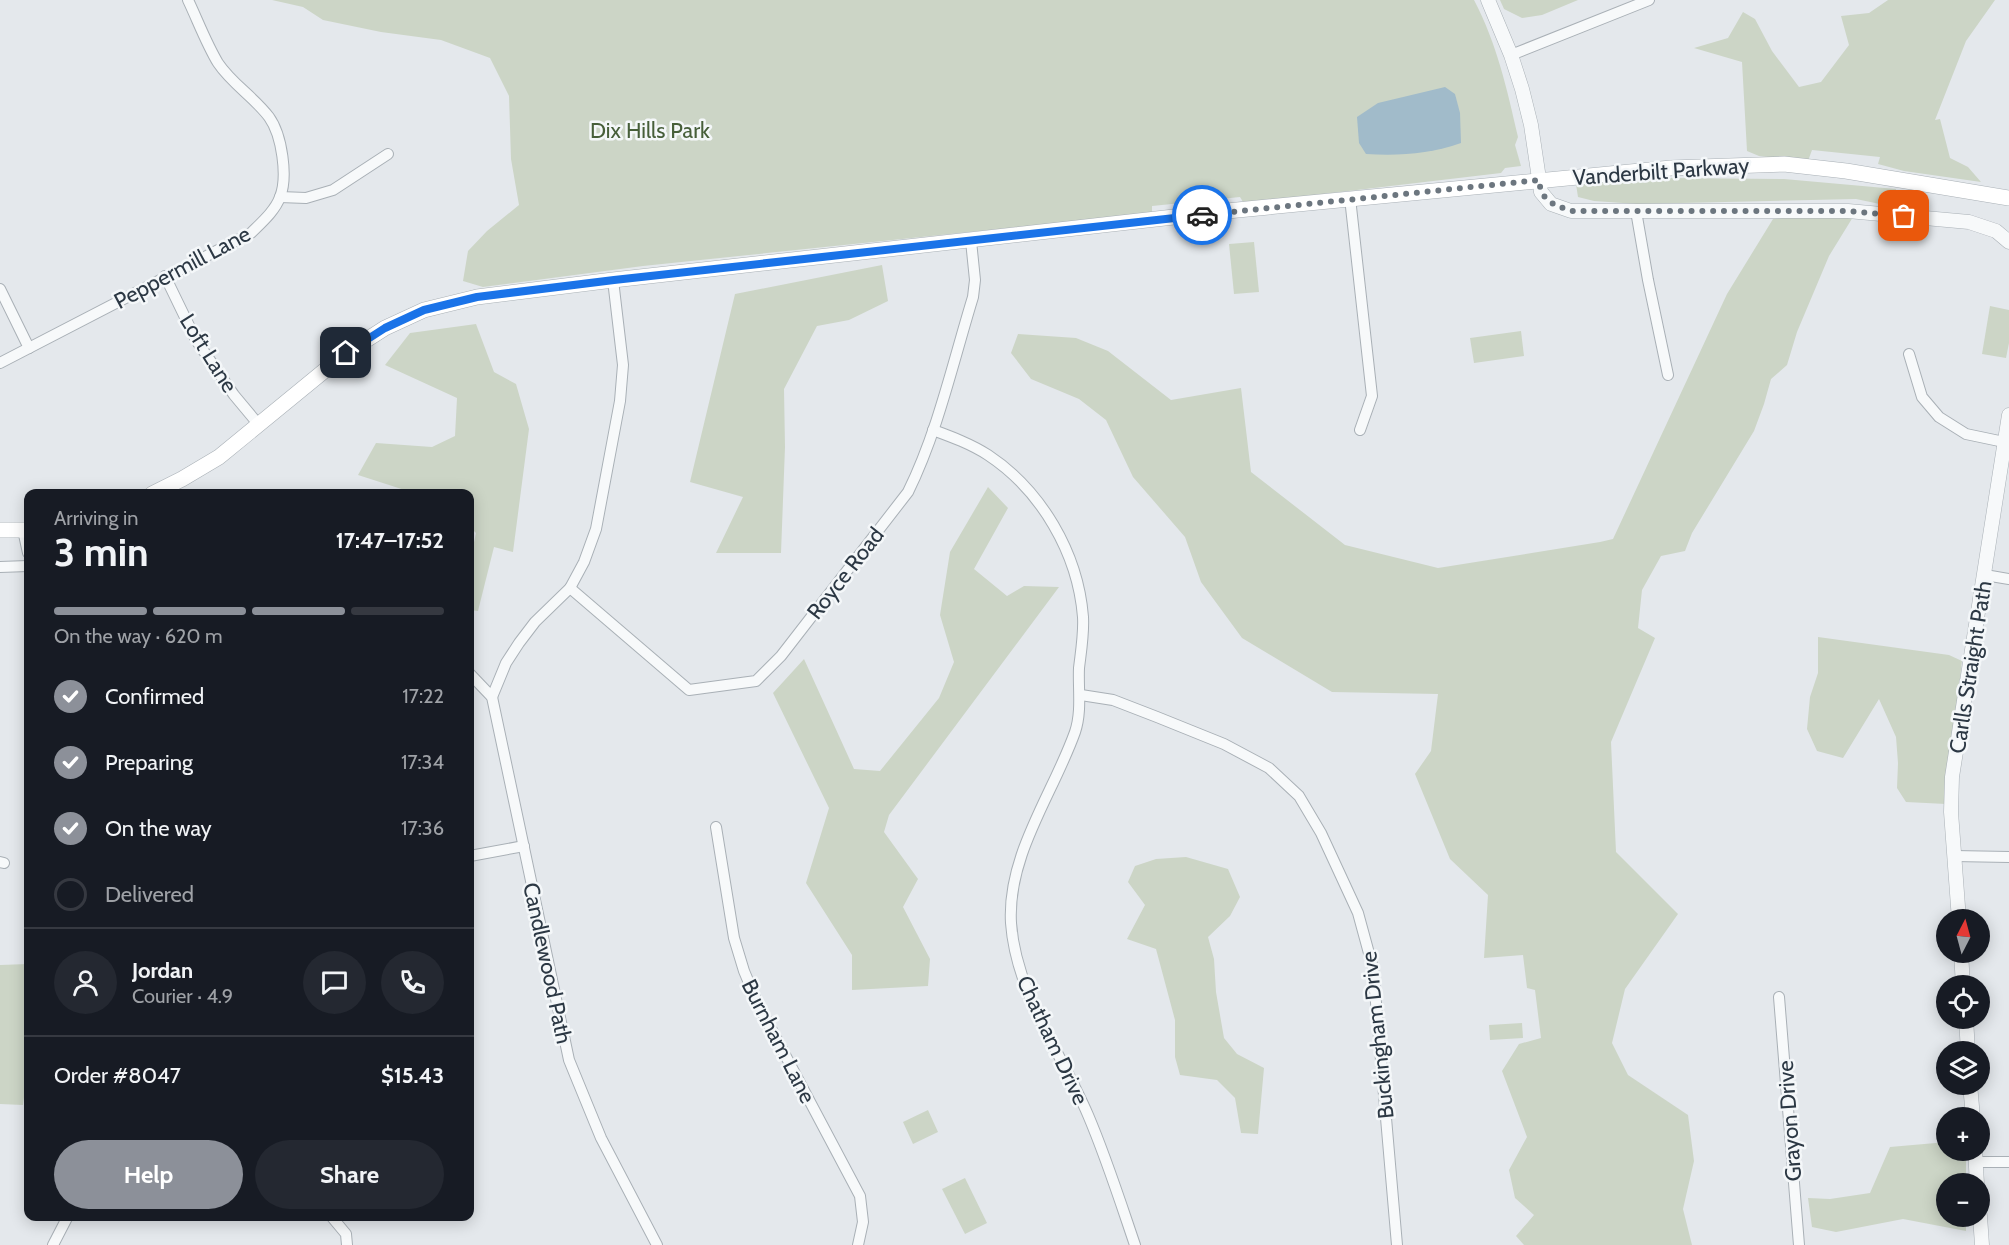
<!DOCTYPE html>
<html lang="en">
<head>
<meta charset="utf-8">
<style>
  :root { --surface:#171b24; --page:#242831; --text:#f1f3f6; --muted:#9ea1a6; --line:#363941; --accent:#8c9099 }
  body { margin:0; font-family:Cabin,sans-serif; background:var(--page); color:var(--text); height:100vh; display:flex; flex-direction:column; font-size:22px; white-space:nowrap }
  * { box-sizing:border-box; margin:0 }
  p { font-size:20px; color:var(--muted) }
  .icon { flex:none; width:33px; height:33px; fill:none; stroke:currentColor; stroke-width:2; stroke-linecap:round; stroke-linejoin:round }
  .map { position:relative; flex:1; overflow:hidden }
  .drawer { position:absolute; left:24px; top:489px; width:450px; height:732px; display:flex; flex-direction:column; background:var(--surface); border-radius:12px; box-shadow:0 3px 15px #0003 }
  .drawer>* { flex:none }
  .needle { width:39px; rotate:6deg }
  .fabs { position:absolute; left:1936px; top:909px; display:grid; gap:12px }
  .fabs a { display:grid; place-items:center; width:54px; height:54px; border-radius:50%; background:var(--surface); box-shadow:0 3px 15px #0003; font-size:30px }
  .pin { position:absolute; display:grid; place-items:center; width:51px; height:51px; color:#fff; margin:-26px; border-radius:12px; box-shadow:0 3px 9px #0006 }
  .courier { position:absolute; display:grid; place-items:center; width:60px; height:60px; margin:-30px; border:4px solid #1a73e8; border-radius:50%; background:#fff; color:#222; box-shadow:0 2px 8px #0007 }
  .overview em { font-style:normal; font-weight:700 }
  .overview div { display:flex; flex-direction:column-reverse }
  .overview { display:flex; align-items:center; justify-content:space-between; height:102px; padding:0 30px }
  h1 { font-size:39px; font-weight:700; line-height:45px }
  .bar { display:grid; grid-template-columns:repeat(4,1fr); gap:9px 6px; align-content:center; height:72px; padding:0 30px }
  .bar i { height:8px; border-radius:4px; background:var(--line) }
  .bar .current { background:var(--accent) }
  .bar p { grid-column:span 4 }
  .line { display:flex; align-items:center; gap:15px; padding:0 30px; border-top:2px solid var(--line) }
  .line div { flex:1 }
  .round { display:grid; place-items:center; flex:none; width:63px; height:63px; border-radius:32px; background:var(--page) }
  ol { padding:0 30px; list-style:none }
  li { display:flex; align-items:center; gap:18px; height:66px }
  li p { margin-inline-start:auto }
  li .icon { padding:6px; border-radius:50%; background:var(--accent); color:#fff; stroke-width:4 }
  li:last-child { color:var(--muted) }
  li i { width:33px; height:33px; border:3px solid var(--line); border-radius:50% }
  .button { display:flex; gap:12px; margin-top:auto; padding:12px 30px }
  .button a { flex:1; height:69px; border-radius:36px; background:var(--accent); color:#fff; font-size:24px; font-weight:700; line-height:69px; text-align:center }
  .button a+a { background:var(--page); color:var(--text) }
  .map>svg:first-child { display:block }
  .green { fill:#ccd5c6 }
  .water { fill:#a1bbca }
  .lines { fill:none; stroke-linecap:round; stroke-linejoin:round }
  .minor-casing { stroke:#a9b0b6; stroke-width:12 }
  .tertiary-casing { stroke:#a9b0b6; stroke-width:15 }
  .secondary-casing { stroke:#a9b0b6; stroke-width:16 }
  .minor { stroke:#f7f9fa; stroke-width:10 }
  .tertiary { stroke:#f7f9fa; stroke-width:14 }
  .secondary { stroke:#fff; stroke-width:15 }
  .done { stroke:#6c767f; stroke-width:6; stroke-dasharray:0 10.8 }
  .route { stroke:#1a73e8; stroke-width:8 }
  .labels { text-anchor:middle; stroke-width:5; stroke-linejoin:round; paint-order:stroke }
  .park-label { font-size:22px; fill:#475f3a; stroke:#f4f7f9 }
  .street-label { font-size:22px; fill:#2c3844; stroke:#f4f7f9 }
</style>
</head>
<body>
<div class="map">
<svg width="2009" height="1245" viewBox="0 0 2009 1245">
  <rect width="100%" height="100%" fill="#e4e8ec"/>
  <!-- green -->
  <g class="green">
    <path d="M272,0H1474C1497,44 1507,89 1518,137L1515,145L1521,166L1505,168L1501,173L1255,202H1243L1240,197L1152,206V213L643,266L483,287L463,281L468,251L487,231L519,205L511,159L509,96L490,58L441,40L381,32L323,20L303,7Z"/>
    <path d="M1500,0H1578L1542,15L1522,18L1504,9Z"/>
    <path d="M1888,0H1995L1966,41L1935,120L1940,119L1950,158L1968,167L1981,182L1904,171L1878,164L1880,157L1812,150L1808,161L1759,156L1747,151L1742,62L1694,48L1728,38L1743,12L1755,19L1772,51L1799,87L1821,82L1849,45L1841,16L1869,13Z"/>
    <path d="M1666,178L1784,179L1896,189L1894,207L1856,199L1637,204L1594,201L1578,197L1576,184Z"/>
    <path d="M1819,214L1853,217L1829,256L1797,332L1787,365L1771,379L1764,404L1754,431L1692,533L1685,551L1661,556L1642,590L1638,628L1655,638L1611,742L1616,852L1678,914L1625,989L1612,1043L1628,1075L1688,1115L1694,1161L1683,1209L1692,1245H1524L1516,1236L1534,1215L1515,1198L1509,1170L1527,1137L1502,1071L1519,1044L1541,1038L1535,990L1527,988L1523,955L1484,958L1488,895L1450,859L1415,774L1431,751L1438,694L1332,692L1242,638L1201,582L1185,537L1133,477L1106,420L1079,399L1031,379L1011,353L1018,334L1076,338L1108,351L1171,400L1241,388L1251,472L1345,545L1438,568L1600,542L1613,539L1727,294L1773,219Z"/>
    <path d="M1254,242L1259,292L1234,294L1229,244Z"/>
    <path d="M882,265L888,301L849,320L817,326L784,389L785,447L781,553H716L743,497L690,482L735,294Z"/>
    <path d="M1990,306L2009,310V343L2006,358L1982,354Z"/>
    <path d="M476,324L494,372L516,384L529,429L513,552L494,547L478,611L470,610V561L476,533L470,527V494L414,493L358,475L376,443L432,447L455,436L457,398L385,365L410,333Z"/>
    <path d="M1521,331L1524,356L1474,363L1470,338Z"/>
    <path d="M988,487L1008,508L974,569L1007,596L1024,586L1059,587L889,815L884,832L918,879L903,907L930,959L928,986L852,990V955L806,883L829,808L773,693L804,659L854,769L880,771L939,698L954,662L940,615L950,552Z"/>
    <path d="M1818,637L1949,655L1962,661L1946,804L1906,802L1897,788L1898,763L1896,737L1879,699L1843,758L1817,751L1807,729L1810,697L1818,673Z"/>
    <path d="M1186,857L1228,869L1240,897L1230,916L1208,937L1214,959L1216,992L1224,1038L1237,1054L1264,1068L1258,1134L1241,1133L1235,1098L1217,1080L1180,1075L1175,1057V1020L1156,949L1127,939L1145,905L1128,882L1135,866L1156,859Z"/>
    <path d="M28,964V1065L23,1105L0,1104V965Z"/>
    <path d="M1522,1023L1523,1038L1490,1040L1489,1025Z"/>
    <path d="M928,1110L938,1132L913,1144L903,1122Z"/>
    <path d="M1947,1142V1150L1966,1151V1183L1947,1184V1216L1966,1217V1231L1903,1219L1836,1232L1812,1227L1808,1198L1830,1199L1870,1193L1890,1147Z"/>
    <path d="M965,1178L987,1223L965,1234L942,1189Z"/>
  </g>
  <!-- water -->
  <path class="water" d="M1445,87L1455,94L1460,113L1461,143C1430,154 1399,156 1366,154L1359,143L1357,117L1378,103Z"/>
  <g class="lines">
    <!-- minor casing -->
    <g class="minor-casing">
      <g id="minor">
        <path d="M1511,55L1649,0"/>
        <path d="M280,197L306,198L333,190L388,154"/>
        <path d="M1350,198L1372,396L1360,430"/>
        <path d="M1636,211L1648,280L1668,375"/>
        <path d="M165,276L196,340L234,395L259,425"/>
        <path d="M0,289L29,348"/>
        <path d="M1909,354L1922,397L1939,417L1966,434L2004,442"/>
        <path d="M0,363L251,233C261,223 275,211 280,197C288,177 282,135 269,117C254,97 232,84 218,63C206,43 198,21 188,0"/>
        <path d="M933,430C952,437 971,444 988,455C1041,490 1078,553 1083,617C1084,634 1081,651 1079,668C1078,689 1082,711 1075,732C1053,794 1007,855 1011,923C1016,993 1061,1052 1088,1115C1106,1157 1120,1201 1135,1245"/>
        <path d="M23,530L28,553"/>
        <path d="M0,567L28,566"/>
        <path d="M1985,575L2009,579"/>
        <path d="M570,588L689,690L756,681L781,656L908,492C938,431 953,362 973,297L975,280L971,241"/>
        <path d="M470,674L492,697L569,1060L601,1138L657,1245"/>
        <path d="M1081,695L1113,700L1157,717L1224,744L1269,768L1299,796L1321,833L1358,913L1373,968L1397,1245"/>
        <path d="M492,697L506,663L519,643L535,622L570,588L584,562L596,529L620,401L623,365L613,280"/>
        <path d="M716,827L734,938L744,971L757,1002L860,1196L863,1222L858,1245"/>
        <path d="M470,856L524,846"/>
        <path d="M1954,856L2009,857"/>
        <path d="M0,862L4,863"/>
        <path d="M1779,997L1799,1245"/>
        <path d="M1976,1162H2009"/>
        <path d="M331,1216L346,1234L347,1245"/>
        <path d="M53,1245L68,1216"/>
      </g>
    </g>
    <!-- tertiary casing -->
    <g class="tertiary-casing">
      <g id="tertiary">
        <path d="M1488,0L1511,55L1522,89L1531,125L1541,192L1551,204L1571,211H1848L1969,222L1996,231L2009,242"/>
        <path d="M1959,920L1951,812L1952,777L2009,415"/>
        <path d="M1961,952L1963,986"/>
        <path d="M1966,1018L1968,1052"/>
        <path d="M1970,1084L1973,1118"/>
        <path d="M1975,1150L1977,1184"/>
        <path d="M1980,1216L1982,1245"/>
      </g>
    </g>
    <!-- secondary casing -->
    <g class="secondary-casing">
      <g id="secondary">
        <path d="M152,494L182,479L219,457L346,353L385,328L424,310L477,297L613,280L1227,211L1671,168L1784,164L1846,171L2009,198"/>
        <path d="M0,530H28"/>
      </g>
    </g>
    <!-- minor -->
    <use href="#minor" class="minor"/>
    <!-- tertiary -->
    <use href="#tertiary" class="tertiary"/>
    <!-- secondary -->
    <use href="#secondary" class="secondary"/>
  </g>
  <g class="lines">
    <!-- done -->
    <path class="done" d="M1202,215L1539,180C1541,201 1552,204 1571,211H1848L1904,216"/>
    <!-- route -->
    <path class="route" d="M346,353L385,328L424,310L477,297L614,280L1202,215"/>
  </g>
  <g class="labels">
    <!-- park labels -->
    <g class="park-label">
      <text x="650" y="138">Dix Hills Park</text>
    </g>
    <!-- street labels -->
    <g class="street-label">
      <text transform="translate(1661 171) rotate(-4)" y="8">Vanderbilt Parkway</text>
      <text transform="translate(182 267) rotate(-28)" y="8">Peppermill Lane</text>
      <text transform="translate(209 353) rotate(58)" y="8">Loft Lane</text>
      <text transform="translate(845 573) rotate(-52)" y="8">Royce Road</text>
      <text transform="translate(1970 667) rotate(-81)" y="8">Carlls Straight Path</text>
      <text transform="translate(548 963) rotate(78)" y="8">Candlewood Path</text>
      <text transform="translate(1377 1035) rotate(-96)" y="8">Buckingham Drive</text>
      <text transform="translate(1053 1040) rotate(65)" y="8">Chatham Drive</text>
      <text transform="translate(779 1041) rotate(63)" y="8">Burnham Lane</text>
      <text transform="translate(1789 1121) rotate(-94)" y="8">Grayon Drive</text>
    </g>
  </g>
</svg>
<div class="fabs">
<a><svg class="needle" viewBox="-14 -14 28 28"><path d="M0-13l5 13h-10z" fill="#e53935"/><path d="M0 13l5-13h-10z" fill="#9ea1a6"/></svg></a>
<a><svg class="icon" aria-label="locate" viewBox="0 0 24 24"><circle cx="12" cy="12" r="6"/><path d="M12 2v4M12 18v4M2 12h4M18 12h4"/></svg></a>
<a><svg class="icon" aria-label="layers" viewBox="0 0 24 24"><path d="M12 4l9 5-9 5-9-5zM3 14l9 5 9-5"/></svg></a>
<a>+</a>
<a>−</a>
</div>
<div class="pin" style="left:1904px;top:216px;background:#ea580c"><svg class="icon" aria-label="bag" viewBox="0 0 24 24"><path d="M5 8h14l-1 12H6zM9 8a3 3 0 0 1 6 0"/></svg></div>
<div class="pin" style="left:346px;top:353px;background:#1f2937"><svg class="icon" aria-label="home" viewBox="0 0 24 24"><path d="M3 11l9-7 9 7M6 9v11h12V9"/></svg></div>
<div class="courier" style="left:1202px;top:215px"><svg class="icon" aria-label="car" viewBox="0 0 24 24"><path d="M5 17H2v-5l4-1 3-4h7l3 4 3 1v5h-3M9 17h6M6 11h13"/><circle cx="7" cy="17" r="2"/><circle cx="17" cy="17" r="2"/></svg></div>
<section class="drawer">
<div class="overview"><div><h1>3 min</h1><p>Arriving in</p></div><em>17:47–17:52</em></div>
<div class="bar"><i class="current"></i><i class="current"></i><i class="current"></i><i></i><p>On the way · 620 m</p></div>
<ol>
<li><svg class="icon" aria-label="check" viewBox="0 0 24 24"><path d="M5 12l5 5 9-10"/></svg>Confirmed<p>17:22</p></li>
<li><svg class="icon" aria-label="check" viewBox="0 0 24 24"><path d="M5 12l5 5 9-10"/></svg>Preparing<p>17:34</p></li>
<li><svg class="icon" aria-label="check" viewBox="0 0 24 24"><path d="M5 12l5 5 9-10"/></svg>On the way<p>17:36</p></li>
<li><i></i>Delivered</li>
</ol>
<div class="line" style="height:108px"><a class="round"><svg class="icon" aria-label="person" viewBox="0 0 24 24"><circle cx="12" cy="8" r="4"/><path d="M4 21q1-7 8-7t8 7"/></svg></a><div><b>Jordan</b><p>Courier · 4.9</p></div><a class="round"><svg class="icon" aria-label="chat" viewBox="0 0 24 24"><path d="M4 5h16v11H9l-5 4z"/></svg></a><a class="round"><svg class="icon" aria-label="phone" viewBox="0 0 24 24"><path d="M5 4h4l2 5-3 2q2 4 5 5l2-3 5 2v4C11 20 4 13 5 4z"/></svg></a></div>
<div class="line" style="height:78px"><div>Order #8047</div><b>$15.43</b></div>
<div class="button"><a>Help</a><a>Share</a></div>
</section>
</div>
</body>
</html>
